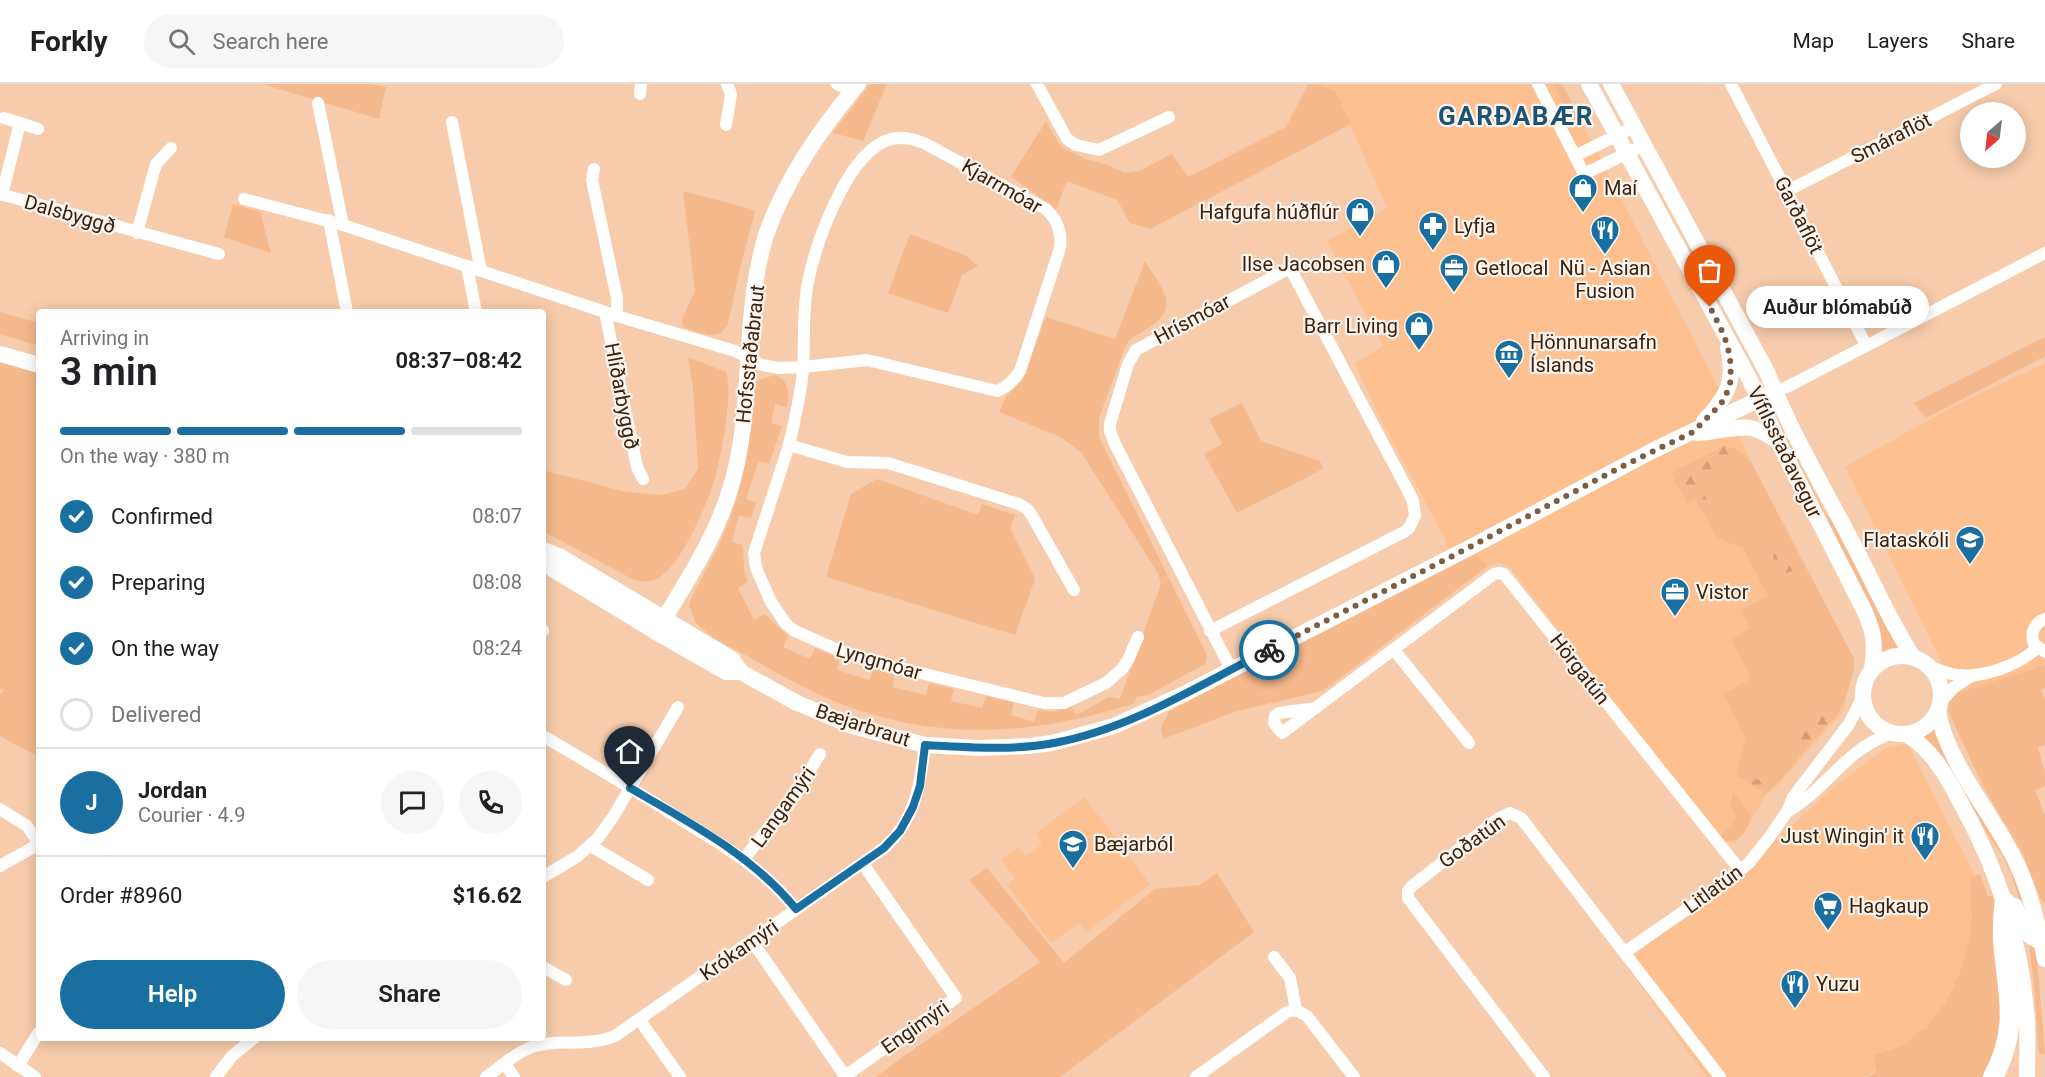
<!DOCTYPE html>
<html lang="en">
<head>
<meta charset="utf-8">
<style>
  :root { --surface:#fff; --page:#f6f6f6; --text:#202124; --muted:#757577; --line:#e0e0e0; --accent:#1970a0 }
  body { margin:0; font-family:Roboto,sans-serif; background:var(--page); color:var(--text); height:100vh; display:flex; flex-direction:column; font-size:22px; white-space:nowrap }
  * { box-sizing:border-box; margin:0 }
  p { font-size:20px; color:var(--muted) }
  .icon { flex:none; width:33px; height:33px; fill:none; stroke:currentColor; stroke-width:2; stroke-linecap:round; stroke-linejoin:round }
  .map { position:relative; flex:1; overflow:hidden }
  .drawer { position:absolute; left:36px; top:225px; width:510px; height:732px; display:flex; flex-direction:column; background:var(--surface); border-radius:6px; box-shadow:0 3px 15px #0003 }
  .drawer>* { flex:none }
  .needle { width:39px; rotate:208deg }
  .fabs { position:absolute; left:1960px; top:18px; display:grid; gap:12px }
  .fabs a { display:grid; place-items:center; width:66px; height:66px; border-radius:50%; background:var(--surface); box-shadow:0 3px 15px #0003; font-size:30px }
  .pin { position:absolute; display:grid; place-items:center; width:51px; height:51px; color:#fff; margin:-62px -26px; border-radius:50% 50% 50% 0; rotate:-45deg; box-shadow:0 0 6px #0007 }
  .pin .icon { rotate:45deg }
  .courier { position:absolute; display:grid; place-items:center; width:60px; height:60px; margin:-30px; border:4px solid #1970a0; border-radius:50%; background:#fff; color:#222; box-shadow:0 2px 8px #0007 }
  .bubble { position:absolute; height:42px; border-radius:21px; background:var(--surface); box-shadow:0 3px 15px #0003; font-size:20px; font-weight:600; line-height:42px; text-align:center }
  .head em { font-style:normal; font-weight:600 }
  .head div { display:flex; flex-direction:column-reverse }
  .head { display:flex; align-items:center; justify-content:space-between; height:102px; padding:0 24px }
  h1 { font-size:39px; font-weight:600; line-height:45px }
  .bar { display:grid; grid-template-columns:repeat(4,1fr); gap:9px 6px; align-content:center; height:72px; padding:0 24px }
  .bar i { height:8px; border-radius:4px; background:var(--line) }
  .bar .on { background:var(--accent) }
  .bar p { grid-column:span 4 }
  .line { display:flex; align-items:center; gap:15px; padding:0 24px; border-top:2px solid var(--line) }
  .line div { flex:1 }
  .round { display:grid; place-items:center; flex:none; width:63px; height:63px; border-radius:32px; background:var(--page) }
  ol { padding:0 24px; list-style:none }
  li { display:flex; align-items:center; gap:18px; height:66px }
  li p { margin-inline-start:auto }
  li .icon { padding:6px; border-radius:50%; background:var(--accent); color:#fff; stroke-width:4 }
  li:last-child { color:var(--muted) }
  li i { width:33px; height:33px; border:3px solid var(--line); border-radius:50% }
  .primary-button { display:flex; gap:12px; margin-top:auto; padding:12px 24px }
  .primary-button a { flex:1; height:69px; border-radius:36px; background:var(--accent); color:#fff; font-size:24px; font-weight:600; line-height:69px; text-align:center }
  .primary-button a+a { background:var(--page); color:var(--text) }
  header { display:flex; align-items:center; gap:36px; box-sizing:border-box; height:84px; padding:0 30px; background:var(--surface); border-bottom:2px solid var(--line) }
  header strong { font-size:28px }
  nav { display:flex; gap:33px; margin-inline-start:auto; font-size:21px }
  .search { width:420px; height:54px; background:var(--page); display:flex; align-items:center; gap:15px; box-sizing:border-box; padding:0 21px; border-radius:33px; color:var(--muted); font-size:22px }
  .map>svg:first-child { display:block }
  .built { fill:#fdc090 }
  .green { fill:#f5b98b }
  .forest { fill:url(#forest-firs) }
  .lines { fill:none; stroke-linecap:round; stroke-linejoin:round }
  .street { stroke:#fff; stroke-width:12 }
  .secondary { stroke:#fff; stroke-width:16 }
  .primary { stroke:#fff; stroke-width:20 }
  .done { stroke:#7e5e43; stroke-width:6; stroke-dasharray:0 10.8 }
  .route { stroke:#1970a0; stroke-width:8 }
  .labels { text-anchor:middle; stroke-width:4.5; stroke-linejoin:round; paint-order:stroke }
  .street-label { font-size:20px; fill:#3d220b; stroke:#fcf5ef }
  .poi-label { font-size:20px; fill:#3d220b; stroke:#fcf5ef; text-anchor:start }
  .district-label { font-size:26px; font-weight:bold; letter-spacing:1.5px; fill:#1a5374; stroke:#fcf5ef }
</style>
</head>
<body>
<header>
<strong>Forkly</strong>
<div class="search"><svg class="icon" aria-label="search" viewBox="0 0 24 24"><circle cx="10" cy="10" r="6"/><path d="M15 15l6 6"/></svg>Search here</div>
<nav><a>Map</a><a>Layers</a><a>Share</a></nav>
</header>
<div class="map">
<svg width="2045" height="993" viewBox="0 0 2045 993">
  <defs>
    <pattern id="forest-firs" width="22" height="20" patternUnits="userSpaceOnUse" patternTransform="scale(1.5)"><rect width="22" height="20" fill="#f5b98b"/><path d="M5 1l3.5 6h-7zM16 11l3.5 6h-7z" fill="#d39f77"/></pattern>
  </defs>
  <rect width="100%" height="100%" fill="#f6ccac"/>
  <!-- built -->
  <g class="built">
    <path d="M1316,0H1562L1716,299L1751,378L1854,575V585L1848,601L1844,626L1777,702L1765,712L1748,742L1736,758L1730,759L1719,755L1510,483L1499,479L1488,482L1477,470L1456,478L1448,466L1444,453L1382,338L1355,279L1383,262L1327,157L1387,124L1335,7Z"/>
    <path d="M2045,279V581L1957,609L1845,383L1954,322Z"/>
    <path d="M1907,659L1985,811L1981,847L1934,949L1865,993H1706L1624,879L1731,797L1834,703L1884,665Z"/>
    <path d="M1084,713L1150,800L1086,848L1079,839L1051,859L1007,801L1015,794L1001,776L1018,763L1026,772L1042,760L1035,750Z"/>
  </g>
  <!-- green -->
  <g class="green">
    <path d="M262,0H371L386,3L379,35Z"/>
    <path d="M870,0H887L863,57L833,49Z"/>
    <path d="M1308,0H1316L1335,7L1351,40L1150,145L1130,139L1117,116L1067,97L1056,125L1011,93L1046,37L1061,63L1086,75L1108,81L1125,89L1139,87L1172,70L1188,93L1286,43Z"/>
    <path d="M1554,0H1562L1582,38L1565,46L1560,38L1566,27Z"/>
    <path d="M683,107L751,125L755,128L741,180L728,240L722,248L716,251H708L684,244L682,235L695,207Z"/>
    <path d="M233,120L260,128L271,169L224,153Z"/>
    <path d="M910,150L965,171L978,182L962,191L948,229L888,209Z"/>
    <path d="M1145,177C1161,204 1183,223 1147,245C1137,252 1131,252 1125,263L1099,334V353L1207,571L1205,580L1148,611L1136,613L1135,619C1035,651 941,658 841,620C799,603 752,574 712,553L695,538L689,521C698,497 712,477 722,454C744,406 748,355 754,303L758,296L775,291C790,298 789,308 787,323L775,320L771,339L782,342L769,380L759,377L746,415L756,419L751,434L739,431L732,458L743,461L744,487L748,498L738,504L754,536L765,530L788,552L783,563L810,575L815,564L840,574L837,586L869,596L874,585L895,590L892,603L926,611L929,599L954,605L951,617L982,624L986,612L1014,619L1011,631L1034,638L1038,626L1055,628L1071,622L1076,631L1109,613L1120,615L1161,500L1158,489L1081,368L1060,353L999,328L1007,311L1022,297L1046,233L1115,255Z"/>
    <path d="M0,228L39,239V262L0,250Z"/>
    <path d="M2045,253V272L1926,334L1914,319Z"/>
    <path d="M688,273L726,288C734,308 720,379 713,401C703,427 683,477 660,493C652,499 643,498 634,496L543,447V386L626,408L661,411L685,405L698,385L693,304Z"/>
    <path d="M0,276L39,287V673L0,652V611L4,606L0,605Z"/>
    <path d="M1242,319L1261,357L1320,377L1323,385L1237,429L1204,370L1222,360L1209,335Z"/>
    <path d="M1777,335L1823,425L1849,460L1899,564H1890L1883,568L1881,566Z"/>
    <path d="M1733,375L1751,378L1854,575C1855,592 1845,616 1837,631L1797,630L1802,669L1780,696L1742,695L1736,692L1746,655L1724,610L1752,594L1731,556L1750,544L1741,526L1768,512L1743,464L1717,454L1704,431L1711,420L1696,402L1697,397C1710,392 1720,379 1733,375Z"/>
    <path d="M877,395L978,431L982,420L1015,431L1010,444L1035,495L1015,551L826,493L851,410Z"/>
    <path d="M1477,470L1488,482L1323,607L1237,627L1163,655L1161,643L1169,627L1456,478Z"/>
    <path d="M2045,581V604L2041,606L2045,615V661L2038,663L2045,689V702L2035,706L2045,731V820L2040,814L2023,770L1983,702L1948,627V614L1957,609Z"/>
    <path d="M1935,642L2009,779L2029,835L2026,836C2019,814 2013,791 2002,771C1996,762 1989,753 1984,744C1966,711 1952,678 1922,653Z"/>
    <path d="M1733,708L1745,722L1751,734C1744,751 1738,762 1719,755L1737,734C1731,725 1730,719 1733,708Z"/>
    <path d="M987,784L1064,879L1155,805L1200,801L1217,789L1254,848L1060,993H876L904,972L1040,878L969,796Z"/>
    <path d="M1980,790L1988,812H1993L2005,938L1987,993H1868L1876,988L1874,971L1894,965L1906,959L1918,948L1927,944L1947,916L1962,884L1970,851L1972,834L1970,799L1972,794Z"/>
    <path d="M2029,861L2036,864L2045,970H2039L2034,899Z"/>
  </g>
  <!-- forest -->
  <g class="forest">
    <path d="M1724,362L1734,364L1751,378C1745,377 1737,375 1731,376C1723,377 1708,393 1697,397L1696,402L1711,420L1704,431L1695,415L1687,420L1671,389Z"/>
    <path d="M1782,461L1787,463L1797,480L1791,488L1779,489C1772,480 1770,466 1782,461Z"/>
    <path d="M1797,629L1837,631L1802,669Z"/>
    <path d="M1742,695L1780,696L1765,710Z"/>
  </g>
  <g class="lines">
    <!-- street -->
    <g class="street">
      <path d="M837,0L852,7"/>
      <path d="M1037,0L1067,55L1076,61L1099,66L1169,33"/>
      <path d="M1538,0L1584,90L1644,61"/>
      <path d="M1731,0L1866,261"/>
      <path d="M640,10L641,0"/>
      <path d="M318,19L343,141"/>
      <path d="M4,34L20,39"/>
      <path d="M452,38L481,187"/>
      <path d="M726,41L731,10L727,0"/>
      <path d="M1575,72L1634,43"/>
      <path d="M594,85L592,96L617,214V232"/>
      <path d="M1787,107L1996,0"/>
      <path d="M0,110L219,170"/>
      <path d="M2,111L20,39L38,45"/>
      <path d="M244,115L343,141L617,232L735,267L762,281L778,284L803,283L867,276L997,307C1008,303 1013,296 1020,287L1060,164C1062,147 1057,136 1046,125L924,59C911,54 898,51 885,57C845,75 816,159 808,198C802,227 805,256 803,285C801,311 795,335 789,361"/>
      <path d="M329,136L347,228"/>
      <path d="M137,149L156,80L171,64"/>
      <path d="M467,182L476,228"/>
      <path d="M605,228L637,383L643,395"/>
      <path d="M1774,308L1789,302L2045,169"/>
      <path d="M1074,506L1031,430L1027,425L1019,420L888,379L847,378L789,361L754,469L756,484L771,518L786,540L795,547L838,566L871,577L1044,619H1064L1106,599L1122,585L1128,576L1138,553"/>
      <path d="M2045,535C2034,539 2030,549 2034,560L2045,568"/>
      <path d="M543,547V546"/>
      <path d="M1210,547L1404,448L1409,444L1415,432L1413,417L1407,405L1290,184L1136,266L1128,280L1110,340V347L1115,360L1231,585"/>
      <path d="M1394,566L1469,659"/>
      <path d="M1930,583C1939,586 1948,590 1958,591C1984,594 2019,581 2037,564"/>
      <path d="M1940,619L1953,604L1973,591"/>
      <path d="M1316,624L1279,629L1275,632L1274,639L1282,649L1494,490L1499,489L1504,490L1740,786"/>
      <path d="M543,652C591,680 638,708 685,738C728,764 764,786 796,825"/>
      <path d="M0,725L27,742L39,760"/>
      <path d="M1787,728C1828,704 1844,666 1892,649"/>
      <path d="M591,762L648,796"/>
      <path d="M744,775L781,727L788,722L820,670"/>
      <path d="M0,782L39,760"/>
      <path d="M543,793L578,772L598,754L613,733L678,623"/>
      <path d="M752,857L845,992L956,914L863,780"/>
      <path d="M1625,868L1728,797L1749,779L1768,755L1787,728L1793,713L1849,640L1863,612"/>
      <path d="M1274,873L1290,894L1296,926"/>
      <path d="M543,883L566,896"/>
      <path d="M639,935L680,993"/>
      <path d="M0,969L35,993"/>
      <path d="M505,980L514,993"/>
      <path d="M18,982L39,948"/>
      <path d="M216,993L232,972L254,954"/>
      <path d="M486,993C501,983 517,967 535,962C561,955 588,963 615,952L884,764C916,735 920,701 925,661"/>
      <path d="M1196,993L1287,928L1296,926L1307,932L1354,993"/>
      <path d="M1544,993L1408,814V807L1412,802L1499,734L1510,729L1521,734L1720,993"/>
    </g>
    <!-- secondary -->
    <g class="secondary">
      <path d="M1589,0L1750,296L1778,357L1863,524C1874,547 1876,559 1872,585"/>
      <path d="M1611,0L1767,288C1790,347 1822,400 1851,456C1872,495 1889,536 1913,573"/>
      <path d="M0,270L39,281"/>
      <path d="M1704,337C1727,313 1736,298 1728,264"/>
      <path d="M1697,349C1713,349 1738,341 1751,344C1761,346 1769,352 1778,357"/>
      <path d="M543,466L561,473L732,575L741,588"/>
      <path d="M543,475L554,486L656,548L726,588H741L795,618L852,642L925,661L980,664L1029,662L1052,659L1114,642L1184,610L1469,464L1652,367L1774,308"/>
      <path d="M656,548C685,500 717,453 732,399C746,351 746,299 750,250C752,219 757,180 766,151C786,94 820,46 858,0"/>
      <circle cx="1902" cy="611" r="39"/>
      <path d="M1938,626C1945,676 1994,732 2016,778C2031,809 2038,842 2045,875"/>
      <path d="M1906,650C1933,666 1947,693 1962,721C1999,788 2022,861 2027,938C2028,956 2027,975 2027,993"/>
      <path d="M2015,822C2021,837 2024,853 2042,858"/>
    </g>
    <!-- primary -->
    <path class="primary" d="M1993,993C2029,928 1994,882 2005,818"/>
  </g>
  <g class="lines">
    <!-- done -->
    <path class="done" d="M1269,566L1468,464L1621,383L1693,348L1719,322L1725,314L1731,296L1730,272L1724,251L1710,223"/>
    <!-- route -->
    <path class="route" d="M630,704C689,738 753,772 796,825L884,764L900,747L913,723L920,702L925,661C968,663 1011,667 1054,659C1131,645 1199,601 1269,566"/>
  </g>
  <!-- icons -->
  <defs>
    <g id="shop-pin" transform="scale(1.5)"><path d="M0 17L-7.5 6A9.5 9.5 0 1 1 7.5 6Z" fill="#1970a0" stroke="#fcf5ef"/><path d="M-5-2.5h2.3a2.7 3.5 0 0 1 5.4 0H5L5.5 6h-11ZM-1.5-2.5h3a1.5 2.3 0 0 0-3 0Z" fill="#fff"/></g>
    <g id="pharmacy-pin" transform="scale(1.5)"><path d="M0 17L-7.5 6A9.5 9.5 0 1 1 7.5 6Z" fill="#1970a0" stroke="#fcf5ef"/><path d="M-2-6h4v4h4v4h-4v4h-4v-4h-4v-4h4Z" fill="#fff"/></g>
    <g id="restaurant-pin" transform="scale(1.5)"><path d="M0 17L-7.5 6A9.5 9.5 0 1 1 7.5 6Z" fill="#1970a0" stroke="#fcf5ef"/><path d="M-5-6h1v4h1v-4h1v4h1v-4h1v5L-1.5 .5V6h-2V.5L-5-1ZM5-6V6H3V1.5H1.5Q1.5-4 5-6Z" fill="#fff"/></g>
    <g id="office-pin" transform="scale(1.5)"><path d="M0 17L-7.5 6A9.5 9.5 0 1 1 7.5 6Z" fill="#1970a0" stroke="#fcf5ef"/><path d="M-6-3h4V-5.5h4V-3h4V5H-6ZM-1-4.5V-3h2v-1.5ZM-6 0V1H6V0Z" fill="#fff"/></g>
    <g id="museum-pin" transform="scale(1.5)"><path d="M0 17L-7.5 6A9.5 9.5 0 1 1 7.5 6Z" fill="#1970a0" stroke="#fcf5ef"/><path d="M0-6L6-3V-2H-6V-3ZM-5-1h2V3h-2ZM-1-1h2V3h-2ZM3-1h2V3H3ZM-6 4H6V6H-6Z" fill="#fff"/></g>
    <g id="school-pin" transform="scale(1.5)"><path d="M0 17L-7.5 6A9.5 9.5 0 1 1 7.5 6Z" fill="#1970a0" stroke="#fcf5ef"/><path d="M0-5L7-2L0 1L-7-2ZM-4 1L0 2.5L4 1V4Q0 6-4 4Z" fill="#fff"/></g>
    <g id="supermarket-pin" transform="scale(1.5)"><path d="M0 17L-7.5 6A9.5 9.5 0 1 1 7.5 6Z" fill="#1970a0" stroke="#fcf5ef"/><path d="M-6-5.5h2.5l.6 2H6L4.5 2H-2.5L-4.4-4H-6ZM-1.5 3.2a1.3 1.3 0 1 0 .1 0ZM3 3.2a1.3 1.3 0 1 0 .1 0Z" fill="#fff"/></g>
  </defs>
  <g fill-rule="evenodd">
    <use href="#shop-pin" x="1583" y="104"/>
    <use href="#shop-pin" x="1360" y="128"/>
    <use href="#pharmacy-pin" x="1433" y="142"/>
    <use href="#restaurant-pin" x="1605" y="146"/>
    <use href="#shop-pin" x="1386" y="180"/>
    <use href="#office-pin" x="1454" y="184"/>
    <use href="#shop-pin" x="1419" y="242"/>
    <use href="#museum-pin" x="1509" y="270"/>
    <use href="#school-pin" x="1970" y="456"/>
    <use href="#office-pin" x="1675" y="508"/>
    <use href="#restaurant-pin" x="1925" y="752"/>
    <use href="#school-pin" x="1073" y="760"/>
    <use href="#supermarket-pin" x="1828" y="822"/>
    <use href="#restaurant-pin" x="1795" y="900"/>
  </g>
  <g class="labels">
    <!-- street labels -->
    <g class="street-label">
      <text transform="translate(1891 54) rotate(-27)" y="7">Smáraflöt</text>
      <text transform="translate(1002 102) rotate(30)" y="7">Kjarrmóar</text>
      <text transform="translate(70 130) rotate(16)" y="7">Dalsbyggð</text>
      <text transform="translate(1799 131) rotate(63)" y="7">Garðaflöt</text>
      <text transform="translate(1192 235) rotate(-28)" y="7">Hrísmóar</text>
      <text transform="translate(750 270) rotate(-84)" y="7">Hofsstaðabraut</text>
      <text transform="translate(622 312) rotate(79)" y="7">Hlíðarbyggð</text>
      <text transform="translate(1785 368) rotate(64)" y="7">Vífilsstaðavegur</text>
      <text transform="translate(879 577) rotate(16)" y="7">Lyngmóar</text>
      <text transform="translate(1580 585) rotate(52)" y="7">Hörgatún</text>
      <text transform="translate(863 641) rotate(18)" y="7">Bæjarbraut</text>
      <text transform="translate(783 723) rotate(-54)" y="7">Langamýri</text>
      <text transform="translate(1472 757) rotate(-36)" y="7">Goðatún</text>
      <text transform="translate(1713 805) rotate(-36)" y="7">Litlatún</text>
      <text transform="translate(739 866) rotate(-35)" y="7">Krókamýri</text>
      <text transform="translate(915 943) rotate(-35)" y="7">Engimýri</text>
    </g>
    <!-- poi labels -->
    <g class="poi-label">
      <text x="1604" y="111">Maí</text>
      <text x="1339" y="135" text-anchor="end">Hafgufa húðflúr</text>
      <text x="1454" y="149">Lyfja</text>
      <text x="1365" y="187" text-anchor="end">Ilse Jacobsen</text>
      <text x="1475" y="191">Getlocal</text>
      <text x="1605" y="191" text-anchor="middle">Nü - Asian<tspan x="1605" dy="23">Fusion</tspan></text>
      <text x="1398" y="249" text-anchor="end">Barr Living</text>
      <text x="1530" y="265">Hönnunarsafn<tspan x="1530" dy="23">Íslands</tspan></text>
      <text x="1949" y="463" text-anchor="end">Flataskóli</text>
      <text x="1696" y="515">Vistor</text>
      <text x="1904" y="759" text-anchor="end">Just Wingin' it</text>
      <text x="1094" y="767">Bæjarból</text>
      <text x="1849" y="829">Hagkaup</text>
      <text x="1816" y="907">Yuzu</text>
    </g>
    <!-- district labels -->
    <g class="district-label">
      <text x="1516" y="41">GARÐABÆR</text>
    </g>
  </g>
</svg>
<div class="fabs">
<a><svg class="needle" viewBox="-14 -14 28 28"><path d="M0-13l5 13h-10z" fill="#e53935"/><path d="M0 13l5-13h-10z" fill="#757577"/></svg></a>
</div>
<div class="pin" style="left:1710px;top:223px;background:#ea580c"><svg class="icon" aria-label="bag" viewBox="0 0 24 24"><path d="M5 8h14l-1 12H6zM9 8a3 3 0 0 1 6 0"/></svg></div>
<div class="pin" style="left:630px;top:704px;background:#1f2937"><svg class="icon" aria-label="home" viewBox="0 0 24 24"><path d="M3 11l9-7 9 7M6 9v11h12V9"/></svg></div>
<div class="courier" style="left:1269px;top:566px"><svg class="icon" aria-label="bike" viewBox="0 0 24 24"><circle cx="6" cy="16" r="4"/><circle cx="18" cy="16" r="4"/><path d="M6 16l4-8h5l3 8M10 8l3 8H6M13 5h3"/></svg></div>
<div class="bubble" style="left:1746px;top:202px;width:183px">Auður blómabúð</div>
<section class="drawer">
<div class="head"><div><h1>3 min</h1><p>Arriving in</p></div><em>08:37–08:42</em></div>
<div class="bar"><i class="on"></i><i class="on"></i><i class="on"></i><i></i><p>On the way · 380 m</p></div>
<ol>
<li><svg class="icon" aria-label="check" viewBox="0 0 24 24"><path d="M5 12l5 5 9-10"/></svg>Confirmed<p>08:07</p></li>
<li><svg class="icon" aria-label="check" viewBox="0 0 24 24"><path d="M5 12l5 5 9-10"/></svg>Preparing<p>08:08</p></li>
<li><svg class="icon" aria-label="check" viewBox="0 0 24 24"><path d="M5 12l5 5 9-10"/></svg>On the way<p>08:24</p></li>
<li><i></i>Delivered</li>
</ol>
<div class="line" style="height:108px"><b class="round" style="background:var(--accent);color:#fff">J</b><div><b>Jordan</b><p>Courier · 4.9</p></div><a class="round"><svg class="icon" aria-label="chat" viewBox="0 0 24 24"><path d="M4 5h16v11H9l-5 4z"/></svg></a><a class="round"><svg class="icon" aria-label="phone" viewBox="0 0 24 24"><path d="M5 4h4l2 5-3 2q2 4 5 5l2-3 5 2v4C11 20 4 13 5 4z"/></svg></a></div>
<div class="line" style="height:78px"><div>Order #8960</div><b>$16.62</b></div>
<div class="primary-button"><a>Help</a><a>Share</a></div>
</section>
</div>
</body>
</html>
